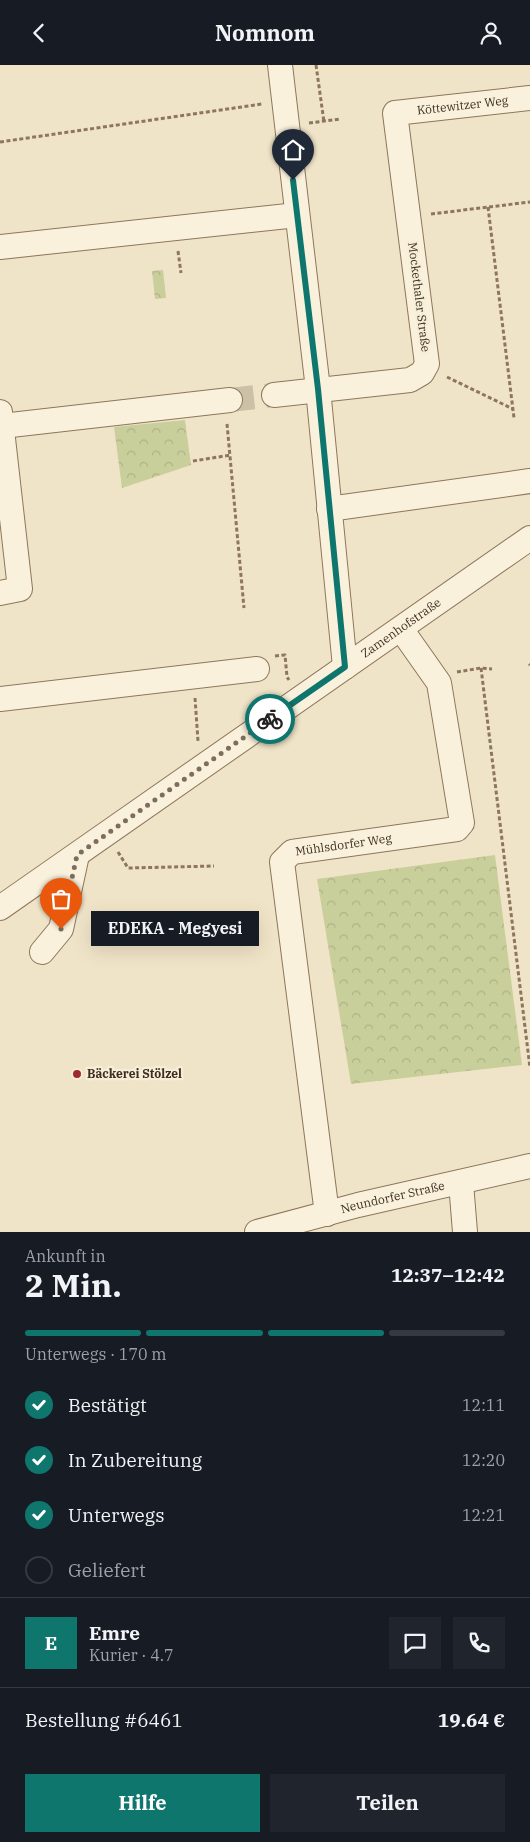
<!DOCTYPE html>
<html lang="de">
<head>
<meta charset="utf-8">
<style>
  :root { --surface:#171b24; --page:#20242c; --text:#f1f3f6; --muted:#9ea1a6; --line:#363941; --accent:#0f766e }
  body { margin:0; font-family:"IBM Plex Serif",serif; background:var(--page); color:var(--text); height:100vh; display:flex; flex-direction:column; font-size:19px; white-space:nowrap }
  * { box-sizing:border-box; margin:0 }
  p { font-size:16px; color:var(--muted) }
  .icon { flex:none; width:28px; height:28px; fill:none; stroke:currentColor; stroke-width:2; stroke-linecap:round; stroke-linejoin:round }
  .map { position:relative; height:1167px; overflow:hidden }
  .sheet { display:flex; flex-direction:column; background:var(--surface); flex:1 }
  .sheet>* { flex:none }
  .pin { position:absolute; display:grid; place-items:center; width:42px; height:42px; color:#fff; margin:-51px -21px; border-radius:50% 50% 50% 0; rotate:-45deg; box-shadow:0 0 5px #0007 }
  .pin .icon { rotate:45deg }
  .courier { position:absolute; display:grid; place-items:center; width:50px; height:50px; margin:-25px; border:4px solid #0f766e; border-radius:50%; background:#fff; color:#222; box-shadow:0 1px 6px #0007 }
  .bubble { position:absolute; height:35px; border-radius:0px; background:var(--surface); box-shadow:0 5px 20px #0002; font-size:16px; font-weight:800; line-height:35px; text-align:center }
  .head em { font-style:normal; font-weight:800 }
  .head div { display:flex; flex-direction:column-reverse }
  .head { display:flex; align-items:center; justify-content:space-between; height:85px; padding:0 25px }
  h1 { font-size:32px; font-weight:800; line-height:38px }
  .bar { display:grid; grid-template-columns:repeat(4,1fr); gap:8px 5px; align-content:center; height:60px; padding:0 25px }
  .bar i { height:6px; border-radius:4px; background:var(--line) }
  .bar .on { background:var(--accent) }
  .bar p { grid-column:span 4 }
  .line { display:flex; align-items:center; gap:12px; padding:0 25px; border-top:1px solid var(--line) }
  .line div { flex:1 }
  .round { display:grid; place-items:center; flex:none; width:52px; height:52px; border-radius:0px; background:var(--page) }
  ol { padding:0 25px; list-style:none }
  li { display:flex; align-items:center; gap:15px; height:55px }
  li p { margin-inline-start:auto }
  li .icon { padding:5px; border-radius:50%; background:var(--accent); color:#fff; stroke-width:4 }
  li:last-child { color:var(--muted) }
  li i { width:28px; height:28px; border:2px solid var(--line); border-radius:50% }
  .cta { display:flex; gap:10px; margin-top:auto; padding:10px 25px }
  .cta a { flex:1; height:58px; border-radius:0px; background:var(--accent); color:#fff; font-size:20px; font-weight:800; line-height:58px; text-align:center }
  .cta a+a { background:var(--page); color:var(--text) }
  header { display:flex; justify-content:space-between; align-items:center; height:65px; padding:0 25px; background:var(--surface); font-size:22px; font-weight:800 }
  .map>svg:first-child { display:block }
  .park { fill:url(#park-crowns) }
  .lines { fill:none; stroke-linecap:round; stroke-linejoin:round }
  .minor-tunnel { stroke:#ccc0a6; stroke-width:24; stroke-dasharray:24 12; stroke-linecap:butt }
  .minor-casing { stroke:#8d765c; stroke-width:26 }
  .path { stroke:#8d765c; stroke-width:3; stroke-dasharray:4 2.5; stroke-linecap:butt }
  .minor { stroke:#faf1dc; stroke-width:24 }
  .done { stroke:#7c6e5b; stroke-width:5; stroke-dasharray:0 9 }
  .route { stroke:#0f766e; stroke-width:6 }
  .poi-dot { fill:#9e2a2b; stroke:#f7eed8; stroke-width:2 }
  .labels { text-anchor:middle; stroke-width:4.5; stroke-linejoin:round; paint-order:stroke }
  .street-label { font-size:12px; fill:#3d2e20; stroke:#f7eed8 }
  .poi-label { font-size:12px; font-weight:bold; fill:#3d2e20; stroke:#f7eed8; text-anchor:start }
</style>
</head>
<body>
<header><svg class="icon" aria-label="back" viewBox="0 0 24 24"><path d="M15 5l-7 7 7 7"/></svg>Nomnom<svg class="icon" aria-label="person" viewBox="0 0 24 24"><circle cx="12" cy="8" r="4"/><path d="M4 21q1-7 8-7t8 7"/></svg></header>
<div class="map">
<svg width="530" height="1167" viewBox="0 0 530 1167">
  <defs>
    <pattern id="park-crowns" width="20" height="18" patternUnits="userSpaceOnUse" patternTransform="scale(1.25)"><rect width="20" height="18" fill="#c9cf9b"/><path d="M2 6a3 3 0 1 1 6 0M12 15a3 3 0 1 1 6 0" fill="none" stroke="#aeb285"/></pattern>
  </defs>
  <rect width="100%" height="100%" fill="#f0e4c8"/>
  <!-- park -->
  <g class="park">
    <path d="M163,205L166,233L155,234L152,206Z"/>
    <path d="M185,355L191,400L122,423L114,362Z"/>
    <path d="M495,790L522,1000L351,1019L317,814Z"/>
  </g>
  <g class="lines">
    <!-- minor-tunnel -->
    <path class="minor-tunnel" d="M230,335L274,330"/>
    <!-- minor casing -->
    <g class="minor-casing">
      <g id="minor">
        <path d="M280,0L318,324L345,602"/>
        <path d="M0,182L297,150"/>
        <path id="s1" d="M274,330L410,315L422,308L427,299L395,48L530,33"/>
        <path d="M0,347L20,524L0,528"/>
        <path d="M2,361L230,335"/>
        <path d="M329,444L530,416"/>
        <path d="M0,634L257,604"/>
        <path id="s2" d="M0,843L530,473"/>
        <path d="M42,887L61,864L77,790"/>
        <path d="M461,1118L465,1167"/>
        <path id="s3" d="M327,1149L282,797L292,787L457,764L462,758L439,618L401,564"/>
        <path id="s4" d="M257,1167L358,1140L530,1101"/>
      </g>
    </g>
    <!-- path -->
    <g class="path">
      <path d="M316,0L324,57"/>
      <path d="M309,58L340,54"/>
      <path d="M0,77L262,39"/>
      <path d="M488,142L514,353"/>
      <path d="M431,149L530,137"/>
      <path d="M178,186L181,208"/>
      <path d="M447,312L513,344"/>
      <path d="M227,359L244,543"/>
      <path d="M193,396L231,390"/>
      <path d="M275,591L285,590L287,612L289,615"/>
      <path d="M529,599L530,600"/>
      <path d="M481,603L530,1003"/>
      <path d="M457,607L481,603L492,604"/>
      <path d="M195,633L198,676"/>
      <path d="M118,787L128,803L214,801"/>
    </g>
    <!-- minor -->
    <use href="#minor" class="minor"/>
  </g>
  <g class="lines">
    <!-- done -->
    <path class="done" d="M61,864L77,790L270,654"/>
    <!-- route -->
    <path class="route" d="M270,654L345,602L318,324L293,115"/>
  </g>
  <!-- markers -->
  <circle class="poi-dot" cx="77" cy="1009" r="5"/>
  <g class="labels">
    <!-- street labels -->
    <g class="street-label">
      <text dy="4" stroke="none"><textPath href="#s1" startOffset="482">Köttewitzer Weg</textPath></text>
      <text transform="translate(419 232) rotate(83)" y="4">Mockethaler Straße</text>
      <text dy="4" stroke="none"><textPath href="#s2" startOffset="489">Zamenhofstraße</textPath></text>
      <text dy="4" stroke="none"><textPath href="#s3" startOffset="421">Mühlsdorfer Weg</textPath></text>
      <text dy="4" stroke="none"><textPath href="#s4" startOffset="140">Neundorfer Straße</textPath></text>
    </g>
    <!-- poi labels -->
    <g class="poi-label">
      <text x="87" y="1013">Bäckerei Stölzel</text>
    </g>
  </g>
</svg>
<div class="pin" style="left:61px;top:864px;background:#ea580c"><svg class="icon" aria-label="bag" viewBox="0 0 24 24"><path d="M5 8h14l-1 12H6zM9 8a3 3 0 0 1 6 0"/></svg></div>
<div class="pin" style="left:293px;top:115px;background:#1f2937"><svg class="icon" aria-label="home" viewBox="0 0 24 24"><path d="M3 11l9-7 9 7M6 9v11h12V9"/></svg></div>
<div class="courier" style="left:270px;top:654px"><svg class="icon" aria-label="bike" viewBox="0 0 24 24"><circle cx="6" cy="16" r="4"/><circle cx="18" cy="16" r="4"/><path d="M6 16l4-8h5l3 8M10 8l3 8H6M13 5h3"/></svg></div>
<div class="bubble" style="left:91px;top:846px;width:168px">EDEKA - Megyesi</div>
</div>
<section class="sheet">
<div class="head"><div><h1>2 Min.</h1><p>Ankunft in</p></div><em>12:37–12:42</em></div>
<div class="bar"><i class="on"></i><i class="on"></i><i class="on"></i><i></i><p>Unterwegs · 170 m</p></div>
<ol>
<li><svg class="icon" aria-label="check" viewBox="0 0 24 24"><path d="M5 12l5 5 9-10"/></svg>Bestätigt<p>12:11</p></li>
<li><svg class="icon" aria-label="check" viewBox="0 0 24 24"><path d="M5 12l5 5 9-10"/></svg>In Zubereitung<p>12:20</p></li>
<li><svg class="icon" aria-label="check" viewBox="0 0 24 24"><path d="M5 12l5 5 9-10"/></svg>Unterwegs<p>12:21</p></li>
<li><i></i>Geliefert</li>
</ol>
<div class="line" style="height:90px"><b class="round" style="background:var(--accent);color:#fff">E</b><div><b>Emre</b><p>Kurier · 4.7</p></div><a class="round"><svg class="icon" aria-label="chat" viewBox="0 0 24 24"><path d="M4 5h16v11H9l-5 4z"/></svg></a><a class="round"><svg class="icon" aria-label="phone" viewBox="0 0 24 24"><path d="M5 4h4l2 5-3 2q2 4 5 5l2-3 5 2v4C11 20 4 13 5 4z"/></svg></a></div>
<div class="line" style="height:65px"><div>Bestellung #6461</div><b>19.64 €</b></div>
<div class="cta"><a>Hilfe</a><a>Teilen</a></div>
</section>
</body>
</html>
